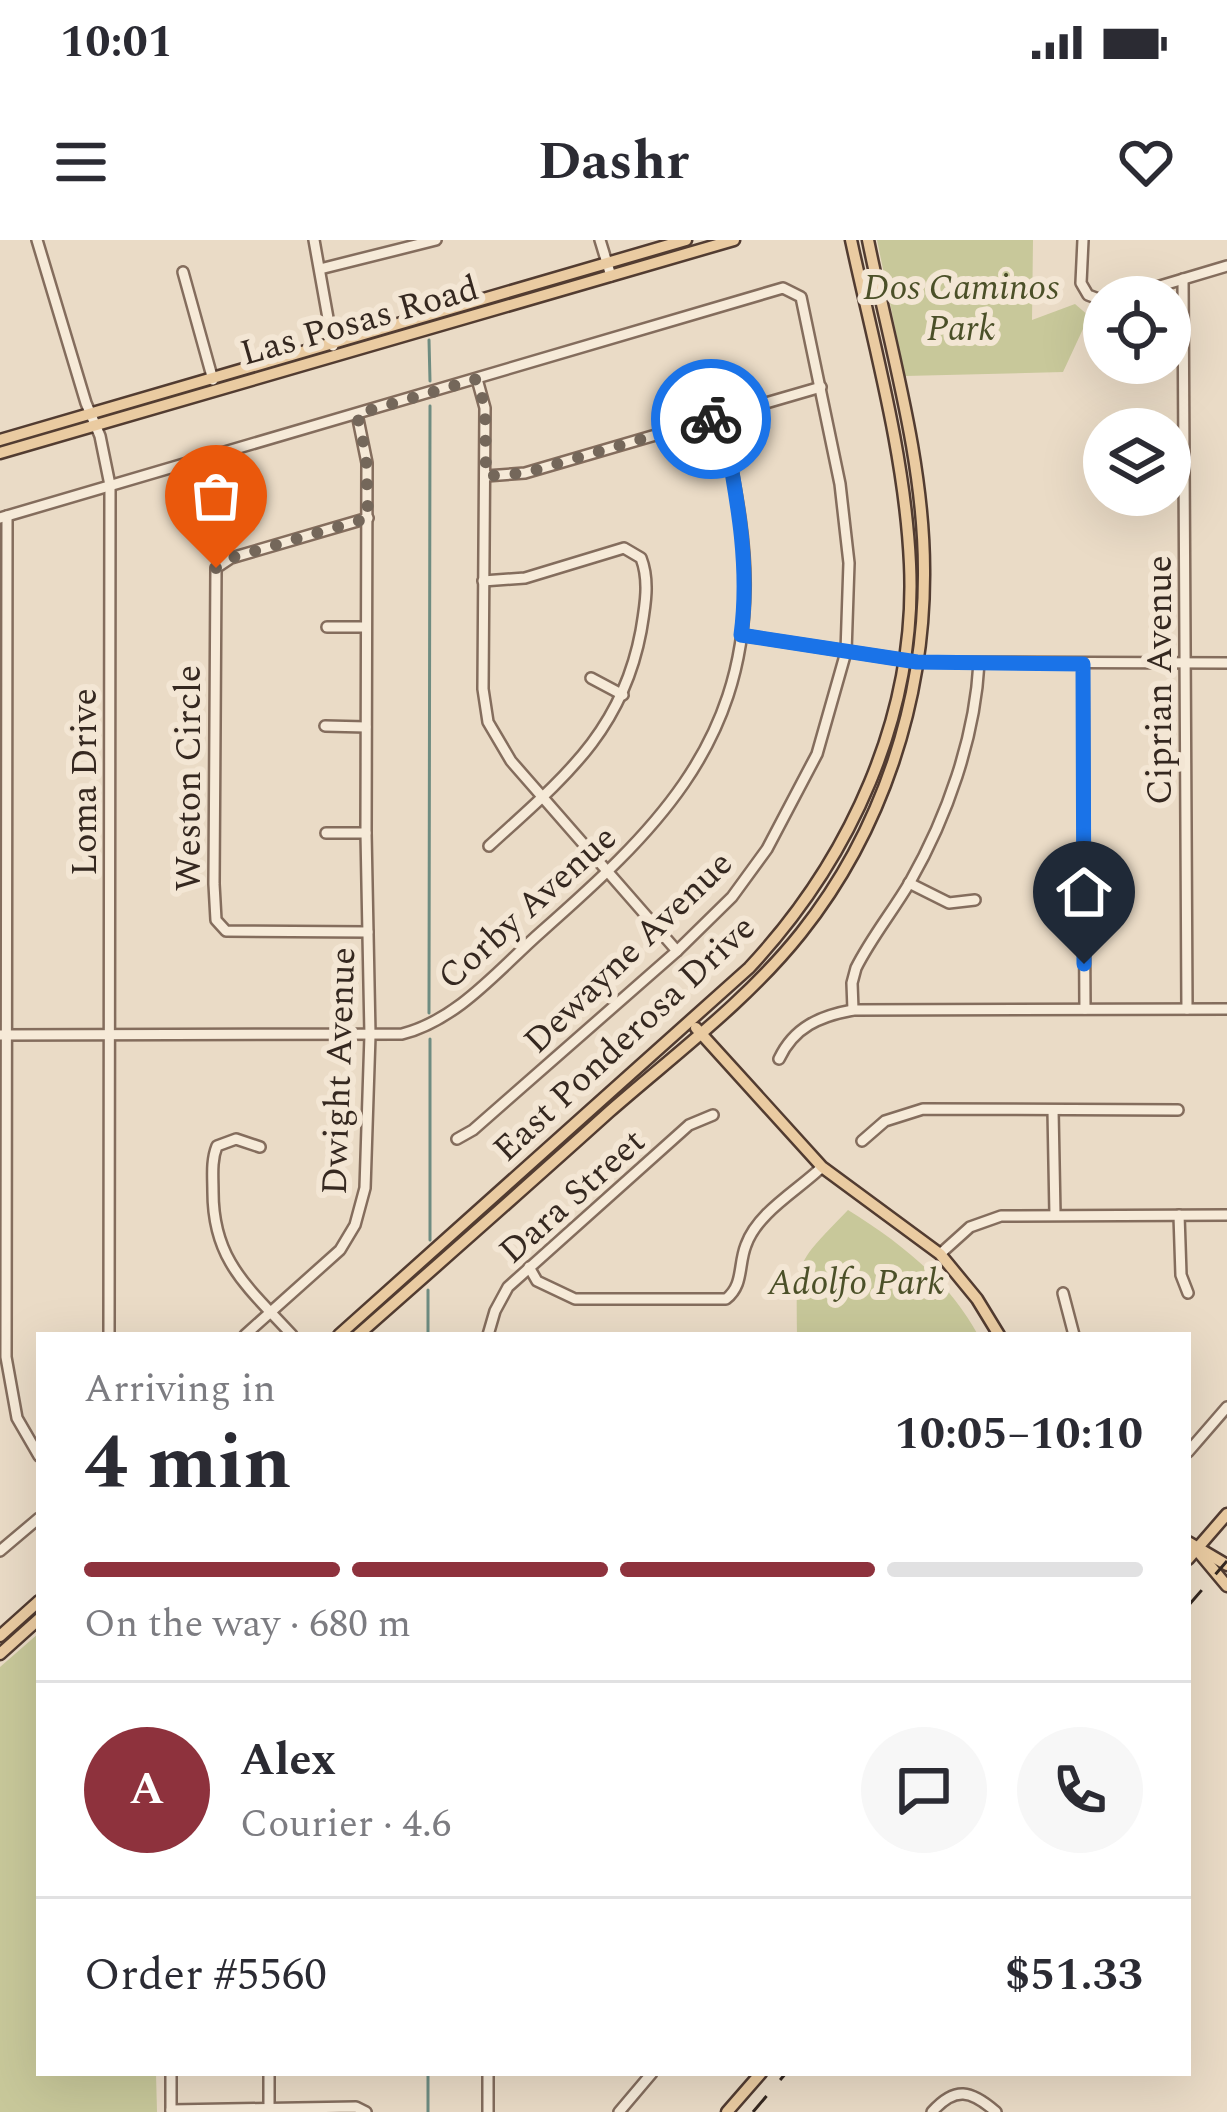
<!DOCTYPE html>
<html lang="en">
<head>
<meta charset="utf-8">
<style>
  :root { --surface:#fff; --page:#f7f7f7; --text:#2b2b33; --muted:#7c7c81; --line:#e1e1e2; --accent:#8e323d }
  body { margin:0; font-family:Spectral,serif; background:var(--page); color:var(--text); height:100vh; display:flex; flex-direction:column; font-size:45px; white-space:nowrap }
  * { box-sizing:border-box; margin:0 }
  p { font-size:39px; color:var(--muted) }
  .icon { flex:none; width:66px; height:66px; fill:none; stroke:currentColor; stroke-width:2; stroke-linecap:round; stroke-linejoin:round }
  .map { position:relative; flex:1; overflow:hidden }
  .panel { position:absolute; left:36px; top:1092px; width:1155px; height:744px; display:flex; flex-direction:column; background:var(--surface); border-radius:0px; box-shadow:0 12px 48px #0002 }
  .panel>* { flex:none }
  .buttons { position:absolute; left:1083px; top:36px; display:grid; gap:24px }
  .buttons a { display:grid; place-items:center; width:108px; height:108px; border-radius:50%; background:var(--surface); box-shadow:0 12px 48px #0002; font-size:60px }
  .pin { position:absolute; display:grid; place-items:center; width:102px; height:102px; color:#fff; margin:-123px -51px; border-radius:50% 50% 50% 0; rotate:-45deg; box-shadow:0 0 12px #0007 }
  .pin .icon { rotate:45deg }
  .courier { position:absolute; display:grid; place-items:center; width:120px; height:120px; margin:-60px; border:9px solid #1a73e8; border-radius:50%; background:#fff; color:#222; box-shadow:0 3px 15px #0007 }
  .summary em { font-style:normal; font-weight:700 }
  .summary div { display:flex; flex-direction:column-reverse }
  .summary { display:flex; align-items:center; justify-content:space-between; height:204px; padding:0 48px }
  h1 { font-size:78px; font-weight:700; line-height:90px }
  .bar { display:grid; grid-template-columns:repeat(4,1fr); gap:18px 12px; align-content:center; height:144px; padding:0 48px }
  .bar i { height:15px; border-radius:9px; background:var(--line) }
  .bar .selected { background:var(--accent) }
  .bar p { grid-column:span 4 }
  .line { display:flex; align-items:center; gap:30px; padding:0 48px; border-top:3px solid var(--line) }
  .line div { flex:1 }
  .round { display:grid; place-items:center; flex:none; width:126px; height:126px; border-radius:63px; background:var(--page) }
  .status { display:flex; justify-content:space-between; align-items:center; height:84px; padding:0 60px; background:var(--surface); direction:ltr }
  .status svg { height:33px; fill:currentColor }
  header { display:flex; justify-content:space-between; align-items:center; height:156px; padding:0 48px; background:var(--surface); font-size:54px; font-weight:700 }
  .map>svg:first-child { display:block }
  .green { fill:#c8c89a }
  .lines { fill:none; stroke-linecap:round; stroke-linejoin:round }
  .stream { stroke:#6e8c81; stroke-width:3 }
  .minor-casing { stroke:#846d5d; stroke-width:14 }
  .major-casing { stroke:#523c31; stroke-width:15 }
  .minor { stroke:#f6ead8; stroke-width:9 }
  .major { stroke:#eacba1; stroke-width:10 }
  .rail { stroke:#352820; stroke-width:3; stroke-dasharray:21 21; stroke-linecap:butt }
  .done { stroke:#74675a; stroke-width:12; stroke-dasharray:0 21.6 }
  .route { stroke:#1a73e8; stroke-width:15 }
  .labels { text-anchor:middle; stroke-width:12; stroke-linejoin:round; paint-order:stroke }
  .park-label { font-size:36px; font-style:italic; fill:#4b5028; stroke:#f3e6d4 }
  .street-label { font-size:36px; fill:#352820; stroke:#f3e6d4 }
</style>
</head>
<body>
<div class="status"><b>10:01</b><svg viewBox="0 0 49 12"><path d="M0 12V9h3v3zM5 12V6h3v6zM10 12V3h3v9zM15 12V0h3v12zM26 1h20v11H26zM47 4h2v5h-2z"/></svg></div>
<header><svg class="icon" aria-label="menu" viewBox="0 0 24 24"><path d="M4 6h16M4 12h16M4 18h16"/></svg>Dashr<svg class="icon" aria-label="heart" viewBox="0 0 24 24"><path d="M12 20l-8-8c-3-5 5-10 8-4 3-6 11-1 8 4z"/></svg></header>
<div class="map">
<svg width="1227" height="1872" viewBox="0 0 1227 1872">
  <rect width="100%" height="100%" fill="#eadbc6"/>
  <!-- green -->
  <g class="green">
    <path d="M877,0H1033L1032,80L1075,64L1089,76L1063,132L905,136Z"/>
    <path d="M848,970C901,1003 948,1040 978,1095H797C796,1019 795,1025 848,970Z"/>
    <path d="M39,1393V1833H156L157,1872H0V1427Z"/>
  </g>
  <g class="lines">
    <!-- stream -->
    <g class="stream">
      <path d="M429,100L430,141"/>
      <path d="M429,773L430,166"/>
      <path d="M430,1000V799"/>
      <path d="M428,1050V1095"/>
      <path d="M428,1833V1872"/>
    </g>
    <!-- minor casing -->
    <g class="minor-casing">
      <g id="minor">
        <path d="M37,0L86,163L100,196L110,245L109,1095"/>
        <path d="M314,0L333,106"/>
        <path d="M600,0L611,36"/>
        <path d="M1083,0L1081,43L1088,55L1104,61"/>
        <path d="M320,29L436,0"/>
        <path d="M183,32L213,140"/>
        <path d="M1183,39L1187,769"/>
        <path d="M1123,57L1227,26"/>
        <path d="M477,139L485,168L483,449L488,482L511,521L677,711"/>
        <path d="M486,236L525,233L821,147"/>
        <path d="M7,276L6,1117L17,1178L39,1216"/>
        <path d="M0,278L783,48L801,57L840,244L849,323L846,412L817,514L767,609L732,657L677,711L473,890L457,899"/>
        <path d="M368,278L231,318L216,328L214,644L216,680L226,691L368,692"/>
        <path d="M483,341L525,338L624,308L641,318C650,341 645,367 641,391C622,493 561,540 489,606"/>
        <path d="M327,387H365"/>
        <path d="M741,395L917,422L1227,423"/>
        <path d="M1083,424L1085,769"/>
        <path d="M591,438L623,455"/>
        <path d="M325,486L366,487"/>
        <path d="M326,593H366"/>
        <path d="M909,643L949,663L975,660"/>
        <path d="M853,770L852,743L856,728C871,698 893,671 910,642C947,577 975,498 979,423"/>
        <path d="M0,795L402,794C458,780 500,728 541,692C652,594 743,508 745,349C746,291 732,233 722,176"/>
        <path d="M779,819C794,787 820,776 853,770L1227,769"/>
        <path d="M1053,870L1055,975"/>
        <path d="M862,901L885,881L923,869L1178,870"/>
        <path d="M260,907L236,899L217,906C211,921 213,937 213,952C213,1021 248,1047 292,1095"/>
        <path d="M1179,975L1181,1035L1188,1053"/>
        <path d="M940,1014L970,987L1001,976L1227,975"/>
        <path d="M529,1027L537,1041L575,1059H726C744,1045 738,1025 746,1005C758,972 797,951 822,927"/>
        <path d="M1063,1053L1074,1095"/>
        <path d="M245,1095L340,1010L355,985L365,948L370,795L366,593L367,223L357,174"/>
        <path d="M488,1095L495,1071L508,1047L689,885L713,875"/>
        <path d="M1188,1212L1227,1167"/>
        <path d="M0,1311L39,1278"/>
        <path d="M171,1833V1872"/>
        <path d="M488,1833V1872"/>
        <path d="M171,1870L356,1867L366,1872"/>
        <path d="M269,1872V1833"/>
        <path d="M619,1872L652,1833"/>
        <path d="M932,1872C955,1846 971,1850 996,1872"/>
      </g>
    </g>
    <!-- major casing -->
    <g class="major-casing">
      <g id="major">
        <path d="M0,200L686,0"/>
        <path d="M0,213L734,0"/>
        <path d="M696,788L822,927L940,1014L977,1059L999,1095"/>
        <path d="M339,1095L749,728C850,620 917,475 910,324C905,215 874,106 851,0"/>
        <path d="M358,1095C442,1021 526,947 609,872C674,815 747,761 801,693C882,591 925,460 924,330C924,220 890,108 868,0"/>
        <path d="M1188,1302L1227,1325"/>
        <path d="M1196,1309L1227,1346"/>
        <path d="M1188,1319L1227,1274"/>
        <path d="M0,1396L39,1361"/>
        <path d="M0,1414L39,1379"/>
        <path d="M727,1872L761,1833"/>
      </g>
    </g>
    <!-- minor -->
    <use href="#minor" class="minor"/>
    <!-- major -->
    <use href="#major" class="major"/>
    <!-- rail -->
    <g class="rail">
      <path d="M1188,1366L1227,1321"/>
      <path d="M753,1872L786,1833"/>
    </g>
  </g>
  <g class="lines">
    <!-- done -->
    <path class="done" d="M216,328L231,318L368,278L366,215L357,174L477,139L485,168L486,236L525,233L711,179"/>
    <!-- route -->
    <path class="route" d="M711,179L722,176C735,249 751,321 741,395L917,422L1083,424L1084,724"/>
  </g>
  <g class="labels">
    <!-- park labels -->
    <g class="park-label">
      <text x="961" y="59">Dos Caminos<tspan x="961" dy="41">Park</tspan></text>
      <text x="856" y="1054">Adolfo Park</text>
    </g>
    <!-- street labels -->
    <g class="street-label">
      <text transform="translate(359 79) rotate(-16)" y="13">Las Posas Road</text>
      <text transform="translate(1158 440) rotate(-90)" y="13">Ciprian Avenue</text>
      <text transform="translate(187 538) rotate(-90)" y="13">Weston Circle</text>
      <text transform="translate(83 542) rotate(-90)" y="13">Loma Drive</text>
      <text transform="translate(526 666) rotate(-42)" y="13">Corby Avenue</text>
      <text transform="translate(627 711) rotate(-44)" y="13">Dewayne Avenue</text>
      <text transform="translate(623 797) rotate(-43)" y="13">East Ponderosa Drive</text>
      <text transform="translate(337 831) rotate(-88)" y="13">Dwight Avenue</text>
      <text transform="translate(571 955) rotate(-42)" y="13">Dara Street</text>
    </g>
  </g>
</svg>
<div class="buttons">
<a><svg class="icon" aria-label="locate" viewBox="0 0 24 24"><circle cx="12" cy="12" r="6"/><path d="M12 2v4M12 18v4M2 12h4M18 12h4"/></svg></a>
<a><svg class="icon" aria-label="layers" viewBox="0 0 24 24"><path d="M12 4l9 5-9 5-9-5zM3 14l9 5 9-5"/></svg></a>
</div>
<div class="pin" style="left:216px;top:328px;background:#ea580c"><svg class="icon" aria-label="bag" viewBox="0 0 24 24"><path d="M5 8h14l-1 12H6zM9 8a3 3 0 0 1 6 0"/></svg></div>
<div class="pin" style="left:1084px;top:724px;background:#1f2937"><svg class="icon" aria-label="home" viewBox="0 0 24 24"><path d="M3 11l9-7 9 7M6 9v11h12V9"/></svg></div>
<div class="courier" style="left:711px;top:179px"><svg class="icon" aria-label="bike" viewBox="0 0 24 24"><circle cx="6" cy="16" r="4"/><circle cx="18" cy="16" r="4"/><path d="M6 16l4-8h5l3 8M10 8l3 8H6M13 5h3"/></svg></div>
<section class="panel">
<div class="summary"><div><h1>4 min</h1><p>Arriving in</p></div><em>10:05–10:10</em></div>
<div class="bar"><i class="selected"></i><i class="selected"></i><i class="selected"></i><i></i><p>On the way · 680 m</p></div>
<div class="line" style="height:216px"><b class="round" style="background:var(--accent);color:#fff">A</b><div><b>Alex</b><p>Courier · 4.6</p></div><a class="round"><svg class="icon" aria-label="chat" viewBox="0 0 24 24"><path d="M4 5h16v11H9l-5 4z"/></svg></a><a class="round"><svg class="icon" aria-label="phone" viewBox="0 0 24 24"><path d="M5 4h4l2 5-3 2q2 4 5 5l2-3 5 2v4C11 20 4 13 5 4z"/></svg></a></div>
<div class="line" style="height:156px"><div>Order #5560</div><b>$51.33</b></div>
</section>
</div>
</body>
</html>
